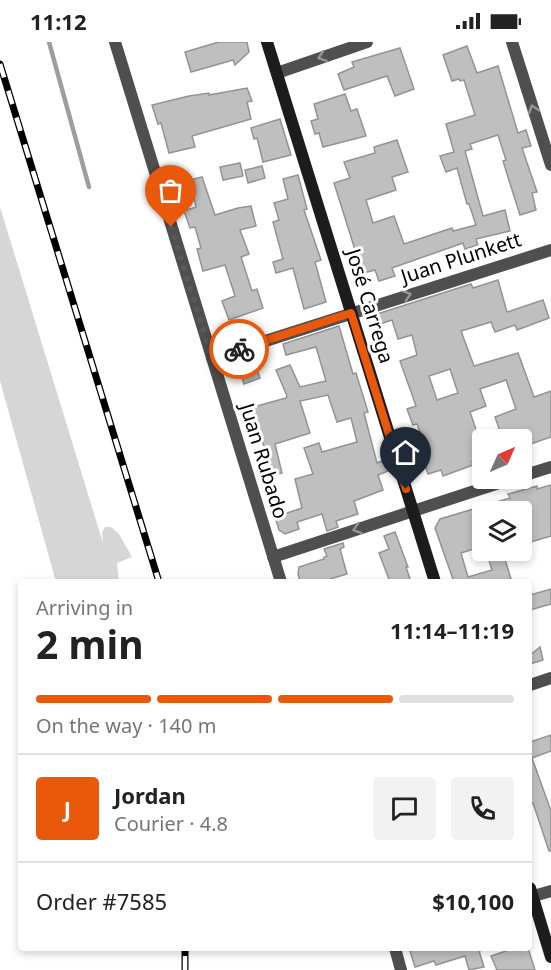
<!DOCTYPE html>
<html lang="en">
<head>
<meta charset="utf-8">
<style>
  :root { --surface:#fff; --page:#f2f2f2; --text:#222; --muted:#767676; --line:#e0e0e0; --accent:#ea580c }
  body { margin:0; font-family:"Noto Sans",sans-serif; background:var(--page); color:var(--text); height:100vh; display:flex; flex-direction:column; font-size:22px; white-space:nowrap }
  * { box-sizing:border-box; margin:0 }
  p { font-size:20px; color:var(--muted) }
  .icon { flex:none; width:33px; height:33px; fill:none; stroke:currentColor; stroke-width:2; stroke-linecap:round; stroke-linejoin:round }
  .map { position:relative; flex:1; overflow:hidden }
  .sheet { position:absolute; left:18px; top:537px; width:514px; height:372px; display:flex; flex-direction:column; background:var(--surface); border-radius:6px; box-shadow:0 3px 9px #0003 }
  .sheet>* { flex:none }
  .needle { width:39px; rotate:45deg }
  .buttons { position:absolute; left:472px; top:387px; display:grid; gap:12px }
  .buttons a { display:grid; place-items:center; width:60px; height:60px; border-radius:6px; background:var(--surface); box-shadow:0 3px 9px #0003; font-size:30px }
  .pin { position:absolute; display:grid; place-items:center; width:51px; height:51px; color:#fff; margin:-62px -26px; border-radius:50% 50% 50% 0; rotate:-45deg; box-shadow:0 0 6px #0007 }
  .pin .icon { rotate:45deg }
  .courier { position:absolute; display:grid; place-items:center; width:60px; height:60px; margin:-30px; border:4px solid #ea580c; border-radius:50%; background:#fff; color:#222; box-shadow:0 2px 8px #0007 }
  .summary em { font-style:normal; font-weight:700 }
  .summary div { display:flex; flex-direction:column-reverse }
  .summary { display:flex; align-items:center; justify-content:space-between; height:102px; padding:0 18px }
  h1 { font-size:39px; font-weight:700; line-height:45px }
  .bar { display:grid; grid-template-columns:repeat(4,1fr); gap:9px 6px; align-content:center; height:72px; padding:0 18px }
  .bar i { height:8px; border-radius:4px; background:var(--line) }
  .bar .current { background:var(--accent) }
  .bar p { grid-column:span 4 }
  .line { display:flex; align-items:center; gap:15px; padding:0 18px; border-top:2px solid var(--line) }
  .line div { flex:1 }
  .round { display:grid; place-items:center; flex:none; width:63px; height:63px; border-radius:6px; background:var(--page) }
  .status { display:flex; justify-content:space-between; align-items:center; height:42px; padding:0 30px; background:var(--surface); direction:ltr }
  .status svg { height:16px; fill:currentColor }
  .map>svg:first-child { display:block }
  .green { fill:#d6d6d6 }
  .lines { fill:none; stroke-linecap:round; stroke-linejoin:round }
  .stream { stroke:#9d9d9d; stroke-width:4.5 }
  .building { fill:#bfbfbf; stroke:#939393; stroke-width:1.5; fill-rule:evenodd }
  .street { stroke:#4f4f4f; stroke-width:12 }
  .secondary { stroke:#1c1c1c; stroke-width:12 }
  .rail-casing { stroke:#000; stroke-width:7 }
  .rail { stroke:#fff; stroke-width:4.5; stroke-dasharray:14; stroke-linecap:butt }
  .oneway { stroke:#959595 }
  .done { stroke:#595959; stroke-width:6; stroke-dasharray:0 10.8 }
  .route { stroke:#ea580c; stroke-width:8 }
  .labels { text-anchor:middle; stroke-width:6; stroke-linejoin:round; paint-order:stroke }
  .street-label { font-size:20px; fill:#000; stroke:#fff }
</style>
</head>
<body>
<div class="status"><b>11:12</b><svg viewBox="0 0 49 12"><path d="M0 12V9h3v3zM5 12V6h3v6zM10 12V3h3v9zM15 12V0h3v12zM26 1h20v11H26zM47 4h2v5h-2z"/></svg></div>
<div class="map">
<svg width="551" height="928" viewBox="0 0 551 928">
  <rect width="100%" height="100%" fill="#fff"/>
  <!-- green -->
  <path class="green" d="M0,165L103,501L102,490L105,485H111L119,492L132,515L117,521L119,540H56L0,339Z"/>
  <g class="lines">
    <!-- stream -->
    <path class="stream" d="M49,0L89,145"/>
  </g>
  <!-- building -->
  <g class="building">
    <path d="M219,0H247L249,10L235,23L233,18L191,30L185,10Z"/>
    <path d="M467,4L477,31L498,24L518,91L526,88L531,104L522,106L537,150L532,151L536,168L520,173L503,119L506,118L498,93L470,102L472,107L465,109L483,174L505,168L510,189L476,197L478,203L465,207L463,201L392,226L395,234L379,239L375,228L360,232L354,211H356L334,141L350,136L344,120L375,111L374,105L397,98L408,130L392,135L396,148L366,158L373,181L394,174L404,202L452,186L453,189L476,183L469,162H467L457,126L446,130L440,114L454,110L446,82L475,73L464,38L460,39L459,37L452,39L443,13Z"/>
    <path d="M400,6L414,47L395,54L387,34L344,48L338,32L354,25L352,20Z"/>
    <path d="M247,46L252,59L247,60L251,77L192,94L195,105L169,111L161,81L158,82L152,63L189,54L209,51V53Z"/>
    <path d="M345,52L351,69L357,67L366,94L323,105L319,91L315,92L311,79L318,77L314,62Z"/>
    <path d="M280,77L291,113L263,120L257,96L254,97L251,86Z"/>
    <path d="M240,121L243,134L223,138L220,125Z"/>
    <path d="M262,124L265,136L248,141L245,128Z"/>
    <path d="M298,133L307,167L304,168L321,218L315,220L326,260L304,267L293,226L276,231L273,220L283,217L273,180L279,178L274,161L288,157L283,137Z"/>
    <path d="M202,135L215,173L238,166L251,164L256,184L240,188L249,212L241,215L252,249L257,247L263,266L229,278L222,259L235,254L225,223L203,229L197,207L201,206L195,185L190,186L184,169L196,165L190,138Z"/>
    <path d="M498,238L507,270L543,258L549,276L517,288L515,283L495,290L491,280L461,289L474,324L518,311L534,355L551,349V395L522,405V398H503L495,375L516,367L506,338L480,347L486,364L470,370L483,408V415L472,419L473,423L443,434L441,428L428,432L422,414L428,413L417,382L413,383L407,367L416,364L400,319L417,313L412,293L398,297L392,278L377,283L374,273L471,242L473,246ZM450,327L458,351L437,358L429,334Z"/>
    <path d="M339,284L353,332L356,331L368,370L364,371L377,421L384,418L388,429L378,433L383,448L354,459L358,472L336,479L338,485L327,489L322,472L297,480L299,487L285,492L279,488L275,475L302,466L295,437L313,432L304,406L319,401L322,410L357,400L351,376L337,380L328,353L300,359L310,391L275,402L282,431L275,433L269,418L262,419L260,408L265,407L258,388L253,365L286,356L287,354L276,328L290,323L300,345L326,339L316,305L286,313L283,302Z"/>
    <path d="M251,312L260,336L244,342L236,317Z"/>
    <path d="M551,443V494L527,501L522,485V470H483V504L461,511L468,535L492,528L486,508H502L512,540H454L435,486L440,477L510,456L508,452L537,444V447Z"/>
    <path d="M395,490L408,525H406L411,540H390L379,511L389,507L384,494Z"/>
    <path d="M343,501L344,505L340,507L347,532L330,537L331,540H300L298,532L299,525L324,517V515L327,514L324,507Z"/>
    <path d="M551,547V562L530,568V553Z"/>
    <path d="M540,605L543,618L530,622V613Z"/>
    <path d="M551,693V709L532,716L551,769V809H549L533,761L530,762V700Z"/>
    <path d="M421,906H482L483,908L479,909L484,925L469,928L465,914L436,923L434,919L415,925L410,909Z"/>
    <path d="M505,906H528L535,928H497L491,914L506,909Z"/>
  </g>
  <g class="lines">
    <!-- street -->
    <g class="street">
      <path d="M115,0L281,540"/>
      <path d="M512,0L551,123"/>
      <path d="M277,31L367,0"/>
      <path d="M212,316L551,208"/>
      <path d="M522,434L551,425"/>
      <path d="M273,515L514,436"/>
      <path d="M530,643L551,636"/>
      <path d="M530,855L551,849"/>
      <path d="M395,906L401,928"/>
    </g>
    <!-- secondary -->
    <g class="secondary">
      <path d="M267,0L435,540"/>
      <path d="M530,846L551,915"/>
    </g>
    <!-- rail casing -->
    <g class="rail-casing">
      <g id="rail">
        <path d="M0,22L159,540"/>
        <path d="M185,928V906"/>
      </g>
    </g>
    <!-- rail -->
    <use href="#rail" class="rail"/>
  </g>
  <!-- one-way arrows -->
  <defs><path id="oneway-chevron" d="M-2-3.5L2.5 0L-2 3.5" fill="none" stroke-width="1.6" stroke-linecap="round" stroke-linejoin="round" transform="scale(1.5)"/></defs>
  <g class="oneway">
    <use href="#oneway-chevron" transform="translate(322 15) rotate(161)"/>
    <use href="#oneway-chevron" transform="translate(533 67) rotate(-108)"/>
    <use href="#oneway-chevron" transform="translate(407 253) rotate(-18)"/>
    <use href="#oneway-chevron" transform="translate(357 487) rotate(162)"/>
  </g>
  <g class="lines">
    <!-- done -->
    <path class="done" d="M171,185L212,316L239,307"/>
    <!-- route -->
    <path class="route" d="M239,307L351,271L406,447"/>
  </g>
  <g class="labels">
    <!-- street labels -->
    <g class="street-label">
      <text transform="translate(461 216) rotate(-18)" y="7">Juan Plunkett</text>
      <text transform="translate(370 264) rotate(73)" y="7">José Carrega</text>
      <text transform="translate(264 419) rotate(73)" y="7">Juan Rubado</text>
    </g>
  </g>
</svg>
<div class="buttons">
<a><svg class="needle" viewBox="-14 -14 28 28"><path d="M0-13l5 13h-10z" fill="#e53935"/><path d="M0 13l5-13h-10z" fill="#767676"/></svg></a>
<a><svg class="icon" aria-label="layers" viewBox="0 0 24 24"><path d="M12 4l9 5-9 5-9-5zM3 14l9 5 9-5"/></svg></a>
</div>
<div class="pin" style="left:171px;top:185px;background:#ea580c"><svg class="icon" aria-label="bag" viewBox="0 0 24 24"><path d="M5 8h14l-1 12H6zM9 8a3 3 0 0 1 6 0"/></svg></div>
<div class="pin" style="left:406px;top:447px;background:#1f2937"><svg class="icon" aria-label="home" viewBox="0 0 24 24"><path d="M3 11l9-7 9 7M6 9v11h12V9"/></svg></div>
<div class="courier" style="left:239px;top:307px"><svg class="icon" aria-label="bike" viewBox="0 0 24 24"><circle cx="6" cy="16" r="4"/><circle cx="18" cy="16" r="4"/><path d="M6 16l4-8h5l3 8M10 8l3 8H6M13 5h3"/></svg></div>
<section class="sheet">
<div class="summary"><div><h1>2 min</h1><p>Arriving in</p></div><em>11:14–11:19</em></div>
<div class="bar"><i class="current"></i><i class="current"></i><i class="current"></i><i></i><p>On the way · 140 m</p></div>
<div class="line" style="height:108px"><b class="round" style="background:var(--accent);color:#fff">J</b><div><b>Jordan</b><p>Courier · 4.8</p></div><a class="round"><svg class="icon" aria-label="chat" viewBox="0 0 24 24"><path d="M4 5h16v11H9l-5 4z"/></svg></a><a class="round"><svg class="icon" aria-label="phone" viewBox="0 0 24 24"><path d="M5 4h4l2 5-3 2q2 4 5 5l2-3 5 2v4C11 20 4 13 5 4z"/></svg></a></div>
<div class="line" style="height:78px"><div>Order #7585</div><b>$10,100</b></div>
</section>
</div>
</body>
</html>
